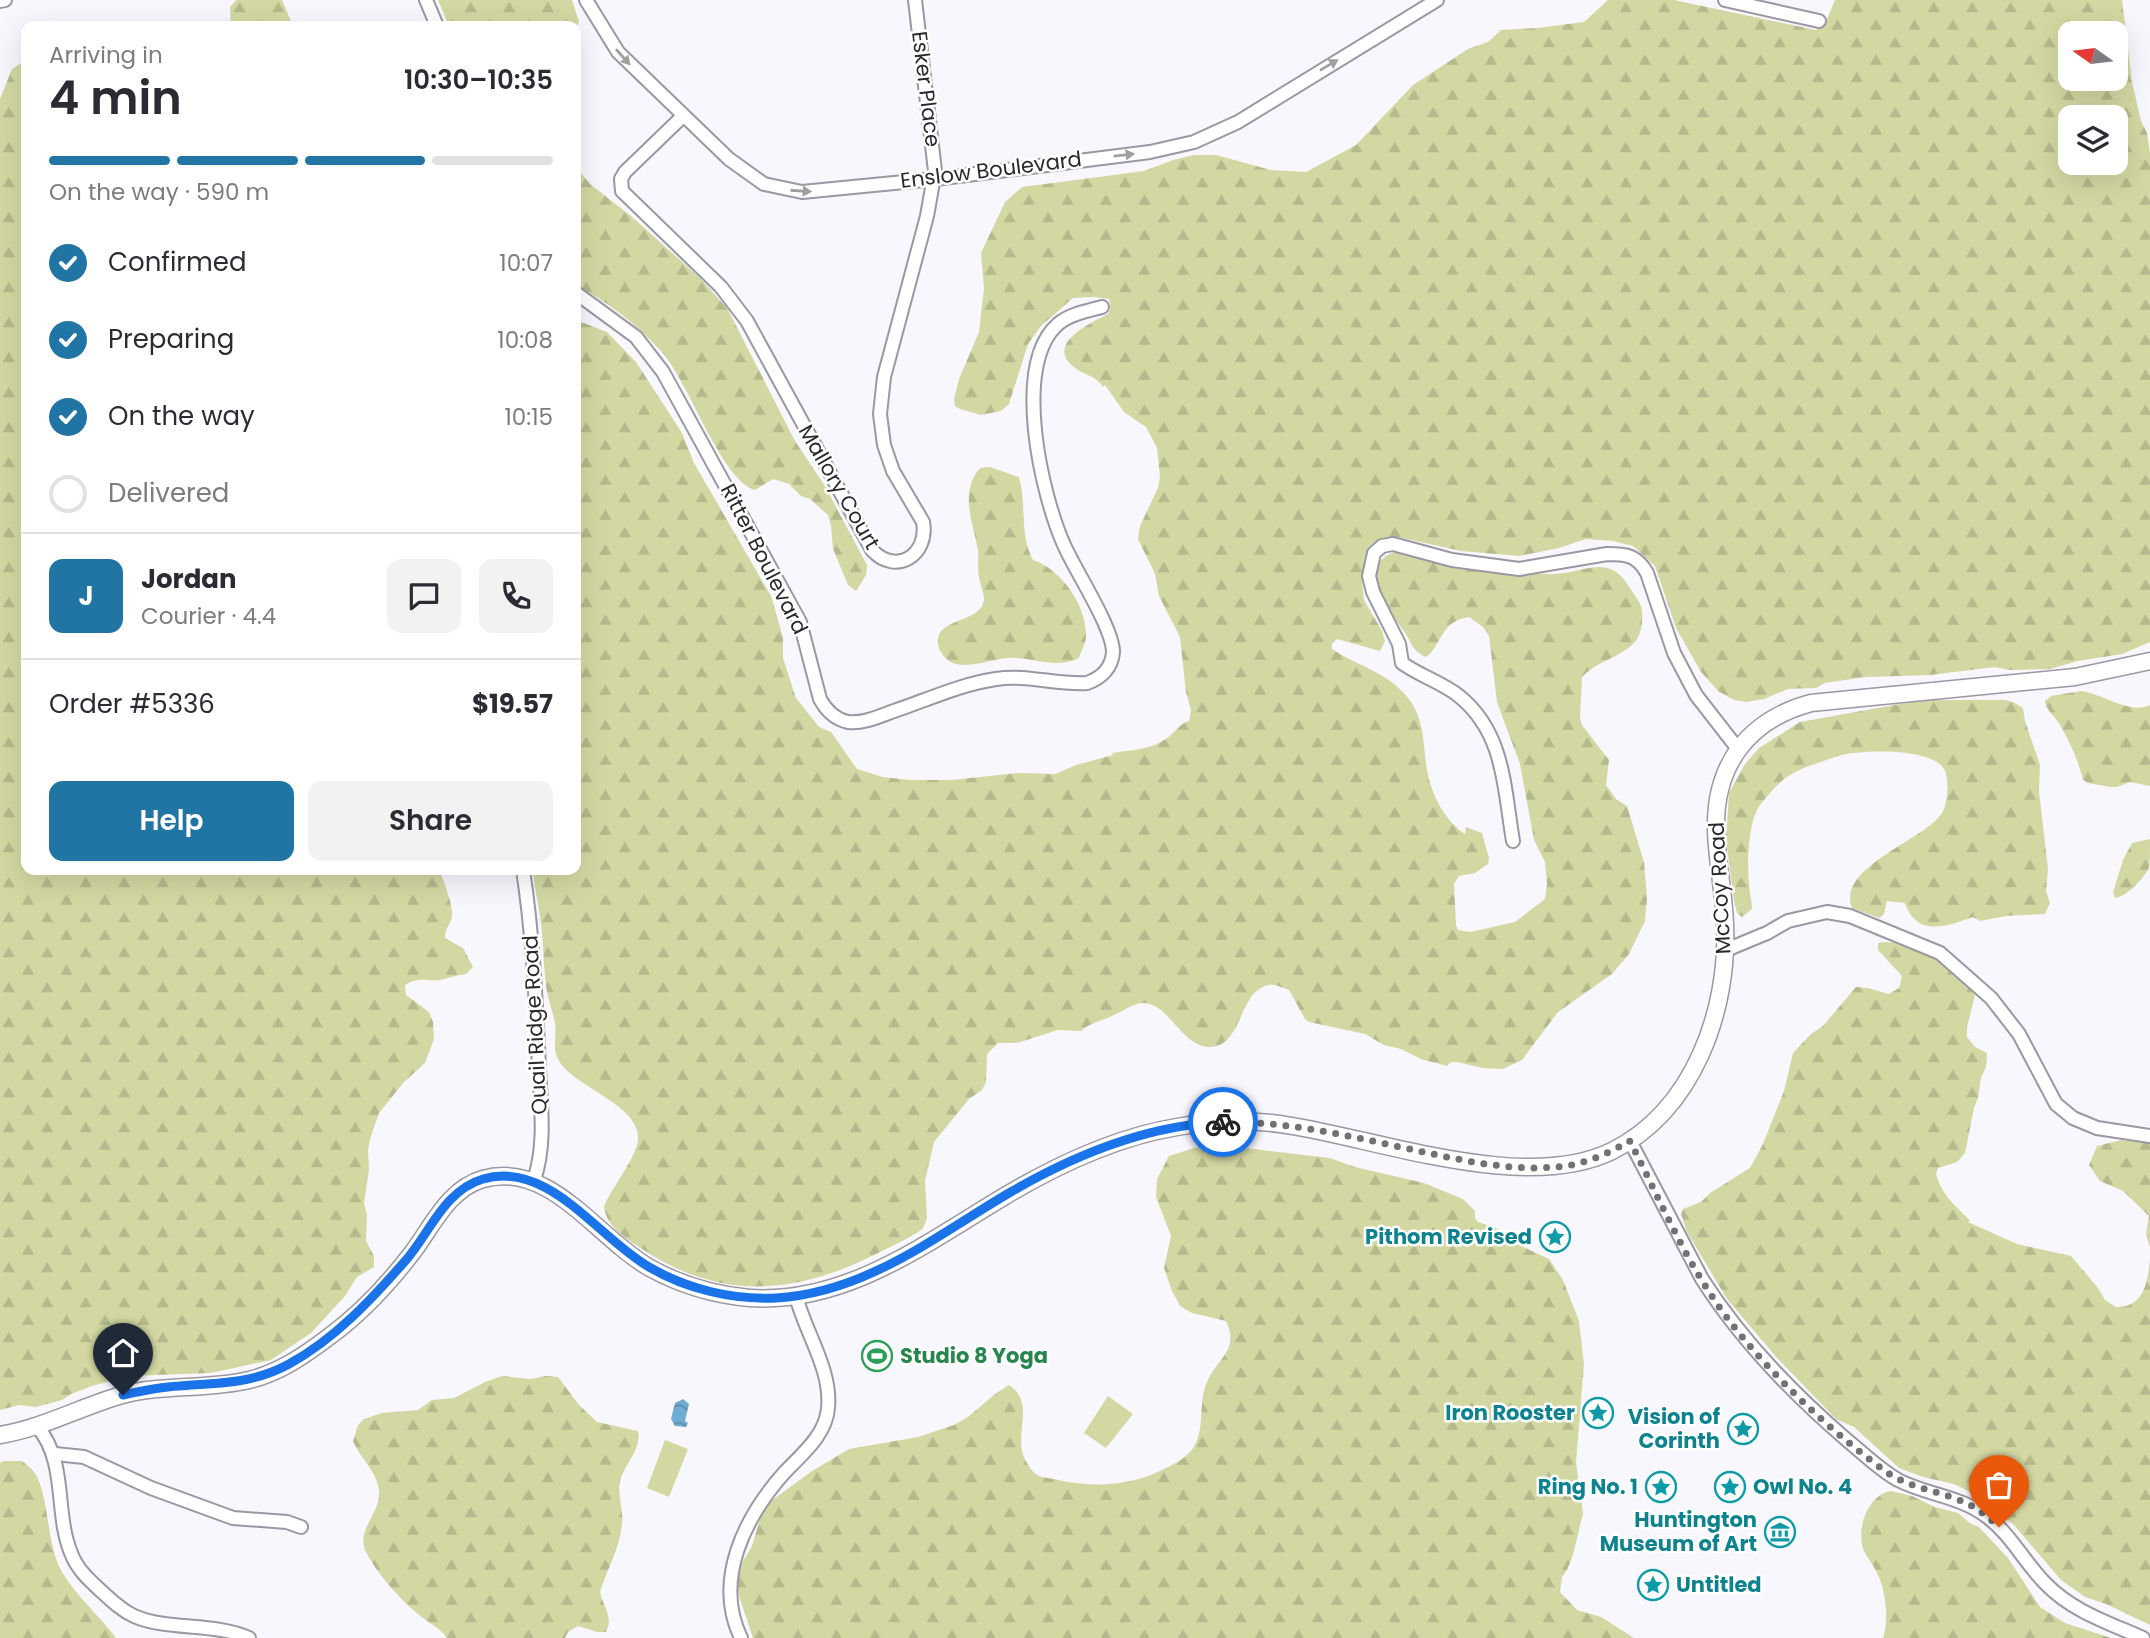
<!DOCTYPE html>
<html lang="en">
<head>
<meta charset="utf-8">
<style>
  :root { --surface:#fff; --page:#f2f2f3; --text:#2b2b33; --muted:#7c7c81; --line:#e1e1e2; --accent:#2175a5 }
  body { margin:0; font-family:Poppins,sans-serif; background:var(--page); color:var(--text); height:100vh; display:flex; flex-direction:column; font-size:26px; white-space:nowrap }
  * { box-sizing:border-box; margin:0 }
  p { font-size:23px; color:var(--muted) }
  .icon { flex:none; width:38px; height:38px; fill:none; stroke:currentColor; stroke-width:2; stroke-linecap:round; stroke-linejoin:round }
  .map { position:relative; flex:1; overflow:hidden }
  .side { position:absolute; left:21px; top:21px; width:560px; height:854px; display:flex; flex-direction:column; background:var(--surface); border-radius:14px; box-shadow:0 7px 28px #0002 }
  .side>* { flex:none }
  .needle { width:46px; rotate:284deg }
  .controls { position:absolute; left:2058px; top:21px; display:grid; gap:14px }
  .controls a { display:grid; place-items:center; width:70px; height:70px; border-radius:14px; background:var(--surface); box-shadow:0 7px 28px #0002; font-size:35px }
  .pin { position:absolute; display:grid; place-items:center; width:60px; height:60px; color:#fff; margin:-72px -30px; border-radius:50% 50% 50% 0; rotate:-45deg; box-shadow:0 0 7px #0007 }
  .pin .icon { rotate:45deg }
  .courier { position:absolute; display:grid; place-items:center; width:70px; height:70px; margin:-35px; border:5px solid #1a73e8; border-radius:50%; background:#fff; color:#222; box-shadow:0 2px 9px #0007 }
  .overview em { font-style:normal; font-weight:600 }
  .overview div { display:flex; flex-direction:column-reverse }
  .overview { display:flex; align-items:center; justify-content:space-between; height:119px; padding:0 28px }
  h1 { font-size:46px; font-weight:600; line-height:52px }
  .bar { display:grid; grid-template-columns:repeat(4,1fr); gap:10px 7px; align-content:center; height:84px; padding:0 28px }
  .bar i { height:9px; border-radius:5px; background:var(--line) }
  .bar .on { background:var(--accent) }
  .bar p { grid-column:span 4 }
  .line { display:flex; align-items:center; gap:18px; padding:0 28px; border-top:2px solid var(--line) }
  .line div { flex:1 }
  .round { display:grid; place-items:center; flex:none; width:74px; height:74px; border-radius:14px; background:var(--page) }
  ol { padding:0 28px; list-style:none }
  li { display:flex; align-items:center; gap:21px; height:77px }
  li p { margin-inline-start:auto }
  li .icon { padding:7px; border-radius:50%; background:var(--accent); color:#fff; stroke-width:4 }
  li:last-child { color:var(--muted) }
  li i { width:38px; height:38px; border:4px solid var(--line); border-radius:50% }
  .action { display:flex; gap:14px; margin-top:auto; padding:14px 28px }
  .action a { flex:1; height:80px; border-radius:14px; background:var(--accent); color:#fff; font-size:28px; font-weight:600; line-height:80px; text-align:center }
  .action a+a { background:var(--page); color:var(--text) }
  .map>svg:first-child { display:block }
  .green { fill:#d3d8a2 }
  .forest { fill:url(#forest-firs); fill-rule:evenodd }
  .water { fill:url(#water-waves) }
  .lines { fill:none; stroke-linecap:round; stroke-linejoin:round }
  .minor-casing { stroke:#9998a3; stroke-width:16 }
  .tertiary-casing { stroke:#9998a3; stroke-width:19 }
  .minor { stroke:#fff; stroke-width:12 }
  .tertiary { stroke:#fff; stroke-width:16 }
  .oneway { fill:#9f9fa0 }
  .done { stroke:#717176; stroke-width:7; stroke-dasharray:0 12.6 }
  .route { stroke:#1a73e8; stroke-width:9 }
  .labels { text-anchor:middle; stroke-width:5; stroke-linejoin:round; paint-order:stroke }
  .street-label { font-size:21px; fill:#29292d; stroke:#fff }
  .culture-label { font-size:21px; font-weight:bold; fill:#0d838f; stroke:#fff; text-anchor:end }
  .leisure-label { font-size:21px; font-weight:bold; fill:#27864d; stroke:#fff; text-anchor:start }
</style>
</head>
<body>
<div class="map">
<svg width="2150" height="1638" viewBox="0 0 2150 1638">
  <defs>
    <pattern id="forest-firs" width="22" height="20" patternUnits="userSpaceOnUse" patternTransform="scale(1.75)"><rect width="22" height="20" fill="#d3d8a2"/><path d="M5 1l3.5 6h-7zM16 11l3.5 6h-7z" fill="#b5b98c"/></pattern>
    <pattern id="water-waves" width="16" height="10" patternUnits="userSpaceOnUse" patternTransform="scale(1.75)"><rect width="16" height="10" fill="#70add2"/><path d="M0 5q4-4 8 0t8 0" fill="none" stroke="#5c8dab"/></pattern>
  </defs>
  <rect width="100%" height="100%" fill="#f8f7fe"/>
  <!-- green -->
  <g class="green">
    <path d="M1108,1396L1133,1414L1106,1448L1084,1433Z"/>
    <path d="M665,1440L688,1449L669,1497L647,1488Z"/>
  </g>
  <!-- forest -->
  <g class="forest">
    <path d="M236,0H282L293,26H231L230,7Z"/>
    <path d="M438,0H572L579,22L576,28L449,26Z"/>
    <path d="M1608,0H1674L1816,30L1825,24L1835,0H2122L2132,82L2141,121L2147,133L2150,153V642L2122,654L2078,661L2050,669L2009,670L1995,667L1930,675L1866,677L1825,683L1816,688L1788,689L1764,699L1746,702L1734,700L1718,691L1701,672L1676,628L1655,566L1633,546L1613,541L1586,539L1559,548L1519,556L1461,551L1398,537L1374,542L1368,547L1365,555L1362,582L1364,600L1382,631L1385,641L1380,651L1337,639L1332,644V649C1357,666 1388,672 1408,698C1425,719 1423,746 1427,770C1431,794 1445,821 1465,834L1466,827L1482,833L1489,858L1488,864L1475,873L1459,876L1454,884L1456,925L1458,930L1470,932L1515,922L1545,899L1547,884L1545,862L1534,840L1520,764L1497,702L1489,636L1483,627L1469,617C1444,621 1444,636 1430,654L1426,657C1410,650 1412,641 1403,630C1390,613 1358,566 1392,553C1404,549 1455,566 1470,569C1485,572 1503,575 1518,575C1523,575 1528,573 1534,573C1541,573 1548,575 1555,574C1587,572 1609,553 1630,588C1634,595 1638,599 1641,606C1644,617 1642,634 1635,642C1620,658 1597,661 1582,677L1580,718L1582,725L1609,760L1606,785L1616,799L1627,806L1644,862L1647,898L1645,921L1629,954L1612,974L1558,1012L1522,1060L1503,1069L1483,1068L1457,1062H1451L1447,1066L1421,1059L1401,1049L1384,1045L1365,1034L1309,1022L1305,1019L1289,990C1283,988 1275,984 1269,985C1238,990 1243,1049 1208,1047C1181,1045 1169,1004 1144,1003C1134,1003 1123,1011 1114,1015C1102,1021 1091,1022 1081,1031L1058,1030L1017,1043H998L987,1054L986,1082L982,1090L969,1099L934,1142L925,1181L927,1218L923,1228C918,1234 886,1249 876,1254C795,1295 720,1301 642,1249C626,1238 606,1227 604,1206C613,1186 631,1165 637,1145C648,1106 572,1088 558,1059C552,1048 557,1035 555,1023C553,1012 549,1002 547,992C543,967 544,942 540,917C538,901 534,886 533,870H576V320L607,332L636,362L682,433L694,463L771,596L783,637V658L796,698L819,727L831,732L857,769L883,777L910,780H951L1018,773L1055,774L1076,765L1113,755L1112,753C1131,750 1151,750 1167,738C1176,732 1179,724 1189,721L1191,710L1186,692L1180,637L1159,596L1155,574L1138,539L1140,526L1158,488L1160,477L1157,448L1146,427L1124,412L1105,385L1103,387C1096,376 1085,375 1075,368C1043,344 1091,323 1108,314L1111,309L1109,299L1094,297L1073,298L1041,326L1028,344L1009,404L1001,411L981,415L960,409L955,406L954,399L959,379L979,332L984,288L981,253L1005,202L1022,187L1144,171L1173,160L1194,155H1216L1271,170L1306,172L1356,145L1413,85L1468,49L1488,42L1501,30L1537,28L1584,22ZM2070,33H2116V79H2070ZM2070,117H2116V163H2070Z"/>
    <path d="M26,60V870H439C443,878 454,908 452,916C451,925 445,927 445,938L463,948L473,967L466,974C457,975 452,977 444,979C429,983 421,975 405,985L406,995L429,1012L433,1022L434,1039L425,1063L404,1082L379,1113L371,1136L368,1150L369,1170L364,1203L367,1215L366,1241L374,1256V1267L357,1277L345,1296L311,1333L271,1360L211,1373L130,1376L92,1386L71,1394L62,1400L36,1407L19,1405L0,1410V99L12,69Z"/>
    <path d="M576,167L590,184L631,216L700,278L727,308L795,441L825,486L867,565L866,575L856,591L848,585L833,549L831,526L828,515L810,499L801,496L789,484L773,479L755,490C721,481 687,377 660,350C635,323 608,302 576,285Z"/>
    <path d="M990,467L1019,477C1027,505 1019,534 1033,560C1061,569 1087,606 1086,636C1086,643 1081,651 1079,658C1059,668 1039,660 1017,658C997,656 972,670 953,663C947,661 941,654 939,648C929,616 984,625 984,598C983,591 980,583 979,577C977,568 979,559 978,550C973,523 959,492 980,468Z"/>
    <path d="M2081,691C2104,694 2130,715 2150,705V786L2130,782L2117,787H2110L2088,783L2083,780C2078,760 2070,742 2060,725C2055,716 2046,711 2045,701L2051,696Z"/>
    <path d="M1922,700H2005L2013,702L2023,708L2025,721L2040,765L2039,791L2048,869L2046,891L2050,903L2045,914L2006,916L1980,921L1973,917C1947,926 1917,938 1905,903L1887,901L1884,914L1880,918L1852,908C1836,867 1925,840 1942,813C1948,803 1949,782 1945,771C1936,747 1856,749 1835,757C1821,762 1803,767 1790,775C1778,782 1769,794 1760,805C1748,822 1747,863 1749,883C1749,892 1752,900 1752,909L1742,917L1737,913L1734,901L1726,840L1729,793L1745,764L1759,748L1800,722Z"/>
    <path d="M2150,839C2150,847 2150,862 2149,868C2143,879 2128,896 2115,898L2113,892L2123,860L2132,843Z"/>
    <path d="M1884,942C1923,944 1950,966 1975,995L1967,1027V1037L1975,1047L1987,1053L1986,1067L1981,1078L1978,1098L1974,1108L1965,1153L1957,1162L1938,1168L1936,1174C1943,1198 1956,1205 1970,1221L1968,1222L2017,1244L2071,1256L2098,1288L2105,1300L2116,1307C2144,1308 2148,1281 2150,1259V1625L2106,1604L2085,1597L2061,1580L2014,1525L1985,1499L1954,1484L1923,1477L1899,1468L1854,1427L1836,1419L1777,1358L1727,1299L1687,1232L1681,1214L1683,1209L1701,1202L1710,1193L1750,1168L1763,1144L1784,1091L1793,1053L1811,1034L1823,1026L1856,987L1868,988L1889,994L1899,988L1902,976L1878,950V943Z"/>
    <path d="M2121,1140L2150,1143V1247L2146,1235L2149,1216L2123,1191L2100,1181L2089,1165L2097,1146Z"/>
    <path d="M1219,1145L1330,1158L1355,1167L1424,1183L1463,1199L1475,1211V1218L1478,1222L1501,1230L1513,1242L1549,1259L1563,1280L1579,1321L1584,1364L1576,1463L1583,1513L1573,1555L1567,1570L1562,1577L1560,1592L1577,1610L1601,1617L1634,1638H753L739,1596L736,1580L739,1568L752,1546L762,1512L767,1504L812,1471L849,1449L918,1437L954,1425L968,1417L995,1394L1009,1385C1038,1404 1010,1437 1027,1463C1029,1466 1033,1473 1037,1475C1042,1478 1052,1478 1058,1480C1096,1488 1132,1486 1166,1468C1177,1463 1189,1456 1195,1445C1205,1426 1198,1402 1207,1382C1217,1358 1240,1351 1226,1321L1192,1313L1180,1306L1172,1291L1164,1268L1171,1236L1156,1197L1157,1179L1169,1156L1194,1148Z"/>
    <path d="M502,1376L530,1379L546,1376L558,1377L579,1405L597,1422L638,1431C642,1449 625,1463 620,1481C617,1495 624,1510 622,1524C620,1548 607,1569 600,1592C603,1606 614,1618 606,1632H597L578,1626L568,1632L565,1638H447C440,1628 432,1625 423,1618C403,1603 377,1574 366,1552C356,1531 377,1517 379,1496C381,1474 360,1459 353,1441L358,1425L364,1419L382,1413L418,1410L432,1400L454,1398L485,1382Z"/>
    <path d="M4,1461H22C26,1464 31,1468 34,1472C48,1490 47,1541 59,1566C70,1590 100,1616 116,1638H0V1463Z"/>
    <path d="M1891,1491L1912,1496L1935,1507L1958,1513L1971,1524L1979,1527L2008,1558L2040,1607L2065,1623L2111,1638H1883C1889,1620 1886,1590 1877,1573C1873,1563 1863,1554 1862,1544C1858,1523 1870,1494 1891,1491Z"/>
  </g>
  <!-- water -->
  <path class="water" d="M683,1399L689,1404L685,1421L688,1423L686,1427L675,1426L671,1419L675,1403Z"/>
  <g class="lines">
    <!-- minor casing -->
    <g class="minor-casing">
      <g id="minor">
        <path d="M426,0L437,26"/>
        <path d="M586,0L618,52L729,159L764,184L802,192L935,179L1150,152L1194,142L1238,122L1437,0"/>
        <path d="M1725,0L1819,21"/>
        <path d="M0,1L5,0"/>
        <path d="M683,116L625,172L621,179L622,191L721,287L747,321L872,550C896,576 929,555 923,522L893,471L884,445L880,414L884,377L927,216L935,171L915,0"/>
        <path d="M576,293L636,337L663,372L800,622L820,699C826,710 834,719 848,722C863,724 880,716 894,711C927,700 961,684 996,679C1026,674 1057,685 1087,683C1101,678 1112,668 1113,652C1113,628 1075,570 1064,545C1042,496 1011,365 1058,324C1070,314 1087,311 1102,307"/>
        <path d="M1513,841C1504,789 1505,733 1459,696C1443,683 1420,676 1402,663L1399,644L1373,592L1369,576L1374,553L1382,546L1393,544L1452,560L1519,569L1607,554C1626,554 1637,555 1647,573L1674,653L1696,695L1738,749"/>
        <path d="M523,870C533,935 536,1002 539,1068C541,1106 546,1145 534,1180"/>
        <path d="M1726,950L1767,933L1788,921L1827,912L1850,916L1940,953L1991,998L2019,1034L2056,1104L2073,1118L2097,1128L2150,1136"/>
        <path d="M1630,1141L1702,1279C1741,1340 1792,1393 1848,1441C1864,1454 1880,1470 1898,1480C1927,1495 1960,1496 1986,1516C2011,1534 2024,1562 2046,1584C2072,1611 2109,1623 2143,1638"/>
        <path d="M37,1426C68,1463 54,1511 71,1553C77,1569 88,1579 100,1590C111,1600 121,1610 134,1616C168,1631 213,1622 249,1638"/>
        <path d="M55,1454L84,1457L151,1488L233,1518L287,1522L301,1527"/>
        <path d="M741,1638C713,1580 745,1517 784,1473C802,1454 826,1435 828,1408C832,1370 805,1332 796,1296"/>
      </g>
    </g>
    <!-- tertiary casing -->
    <g class="tertiary-casing">
      <path id="tertiary" d="M0,1435C43,1428 80,1407 122,1395C163,1384 207,1390 249,1380C279,1373 305,1355 330,1336C360,1314 389,1283 412,1253C432,1227 448,1189 483,1179C550,1160 597,1238 650,1268C681,1285 714,1295 750,1298C847,1304 926,1243 1005,1196C1057,1165 1116,1137 1177,1127C1215,1120 1254,1119 1292,1126C1384,1141 1526,1193 1612,1151C1694,1110 1729,1010 1725,924C1724,893 1717,862 1716,831C1714,765 1748,720 1811,703L2075,677L2150,661"/>
    </g>
    <!-- minor -->
    <use href="#minor" class="minor"/>
    <!-- tertiary -->
    <use href="#tertiary" class="tertiary"/>
  </g>
  <!-- one-way arrows -->
  <defs><path id="oneway-solid" d="M-6-.8H1V-3.2L6.5 0L1 3.2V.8H-6Z" transform="scale(1.75)"/></defs>
  <g class="oneway">
    <use href="#oneway-solid" transform="translate(623 57) rotate(48)"/>
    <use href="#oneway-solid" transform="translate(1329 65) rotate(-31)"/>
    <use href="#oneway-solid" transform="translate(1124 155) rotate(-6)"/>
    <use href="#oneway-solid" transform="translate(801 191) rotate(4)"/>
  </g>
  <g class="lines">
    <!-- done -->
    <path class="done" d="M1223,1122C1292,1121 1361,1139 1428,1153C1475,1163 1524,1173 1571,1165C1592,1161 1612,1151 1630,1141C1660,1200 1687,1265 1728,1319C1770,1374 1829,1430 1885,1471C1907,1487 1934,1490 1959,1500C1975,1506 1987,1516 1999,1527"/>
    <!-- route -->
    <path class="route" d="M123,1395C141,1391 160,1387 179,1386C218,1383 253,1384 289,1364C335,1339 372,1299 406,1260C430,1232 445,1190 483,1179C549,1160 597,1237 649,1267C687,1289 732,1300 776,1298C865,1293 936,1236 1009,1193C1074,1155 1147,1125 1223,1122"/>
  </g>
  <!-- icons -->
  <defs>
    <g id="sight-ring" transform="scale(1.575)"><circle r="9.5" fill="#fff" stroke="#0f9aa8" stroke-width="1.5"/><path d="M0-6L1.8-2.2L6-1.7L2.9 1.2L3.7 5.4L0 3.3L-3.7 5.4L-2.9 1.2L-6-1.7L-1.8-2.2Z" fill="#0f9aa8"/></g>
    <g id="stadium-ring" transform="scale(1.575)"><circle r="9.5" fill="#fff" stroke="#2e9e5b" stroke-width="1.5"/><path d="M0-5a6.5 5 0 1 0 0 10a6.5 5 0 1 0 0-10ZM-3.5-1.8h7v3.6h-7Z" fill="#2e9e5b"/></g>
    <g id="museum-ring" transform="scale(1.575)"><circle r="9.5" fill="#fff" stroke="#0f9aa8" stroke-width="1.5"/><path d="M0-6L6-3V-2H-6V-3ZM-5-1h2V3h-2ZM-1-1h2V3h-2ZM3-1h2V3H3ZM-6 4H6V6H-6Z" fill="#0f9aa8"/></g>
  </defs>
  <g fill-rule="evenodd">
    <use href="#sight-ring" x="1555" y="1237"/>
    <use href="#stadium-ring" x="877" y="1356"/>
    <use href="#sight-ring" x="1598" y="1413"/>
    <use href="#sight-ring" x="1743" y="1429"/>
    <use href="#sight-ring" x="1661" y="1487"/>
    <use href="#sight-ring" x="1730" y="1487"/>
    <use href="#museum-ring" x="1780" y="1532"/>
    <use href="#sight-ring" x="1653" y="1585"/>
  </g>
  <g class="labels">
    <!-- street labels -->
    <g class="street-label">
      <text transform="translate(926 89) rotate(83)" y="7">Esker Place</text>
      <text transform="translate(991 170) rotate(-7)" y="7">Enslow Boulevard</text>
      <text transform="translate(839 487) rotate(60)" y="7">Mallory Court</text>
      <text transform="translate(764 559) rotate(63)" y="7">Ritter Boulevard</text>
      <text transform="translate(1720 888) rotate(-93)" y="7">McCoy Road</text>
      <text transform="translate(535 1025) rotate(-93)" y="7">Quail Ridge Road</text>
    </g>
    <!-- culture labels -->
    <g class="culture-label">
      <text x="1532" y="1244">Pithom Revised</text>
      <text x="1575" y="1420">Iron Rooster</text>
      <text x="1720" y="1424">Vision of<tspan x="1720" dy="24">Corinth</tspan></text>
      <text x="1638" y="1494">Ring No. 1</text>
      <text x="1753" y="1494" text-anchor="start">Owl No. 4</text>
      <text x="1757" y="1527">Huntington<tspan x="1757" dy="24">Museum of Art</tspan></text>
      <text x="1676" y="1592" text-anchor="start">Untitled</text>
    </g>
    <!-- leisure labels -->
    <g class="leisure-label">
      <text x="900" y="1363">Studio 8 Yoga</text>
    </g>
  </g>
</svg>
<div class="controls">
<a><svg class="needle" viewBox="-14 -14 28 28"><path d="M0-13l5 13h-10z" fill="#e53935"/><path d="M0 13l5-13h-10z" fill="#7c7c81"/></svg></a>
<a><svg class="icon" aria-label="layers" viewBox="0 0 24 24"><path d="M12 4l9 5-9 5-9-5zM3 14l9 5 9-5"/></svg></a>
</div>
<div class="pin" style="left:1999px;top:1527px;background:#ea580c"><svg class="icon" aria-label="bag" viewBox="0 0 24 24"><path d="M5 8h14l-1 12H6zM9 8a3 3 0 0 1 6 0"/></svg></div>
<div class="pin" style="left:123px;top:1395px;background:#1f2937"><svg class="icon" aria-label="home" viewBox="0 0 24 24"><path d="M3 11l9-7 9 7M6 9v11h12V9"/></svg></div>
<div class="courier" style="left:1223px;top:1122px"><svg class="icon" aria-label="bike" viewBox="0 0 24 24"><circle cx="6" cy="16" r="4"/><circle cx="18" cy="16" r="4"/><path d="M6 16l4-8h5l3 8M10 8l3 8H6M13 5h3"/></svg></div>
<section class="side">
<div class="overview"><div><h1>4 min</h1><p>Arriving in</p></div><em>10:30–10:35</em></div>
<div class="bar"><i class="on"></i><i class="on"></i><i class="on"></i><i></i><p>On the way · 590 m</p></div>
<ol>
<li><svg class="icon" aria-label="check" viewBox="0 0 24 24"><path d="M5 12l5 5 9-10"/></svg>Confirmed<p>10:07</p></li>
<li><svg class="icon" aria-label="check" viewBox="0 0 24 24"><path d="M5 12l5 5 9-10"/></svg>Preparing<p>10:08</p></li>
<li><svg class="icon" aria-label="check" viewBox="0 0 24 24"><path d="M5 12l5 5 9-10"/></svg>On the way<p>10:15</p></li>
<li><i></i>Delivered</li>
</ol>
<div class="line" style="height:126px"><b class="round" style="background:var(--accent);color:#fff">J</b><div><b>Jordan</b><p>Courier · 4.4</p></div><a class="round"><svg class="icon" aria-label="chat" viewBox="0 0 24 24"><path d="M4 5h16v11H9l-5 4z"/></svg></a><a class="round"><svg class="icon" aria-label="phone" viewBox="0 0 24 24"><path d="M5 4h4l2 5-3 2q2 4 5 5l2-3 5 2v4C11 20 4 13 5 4z"/></svg></a></div>
<div class="line" style="height:91px"><div>Order #5336</div><b>$19.57</b></div>
<div class="action"><a>Help</a><a>Share</a></div>
</section>
</div>
</body>
</html>
